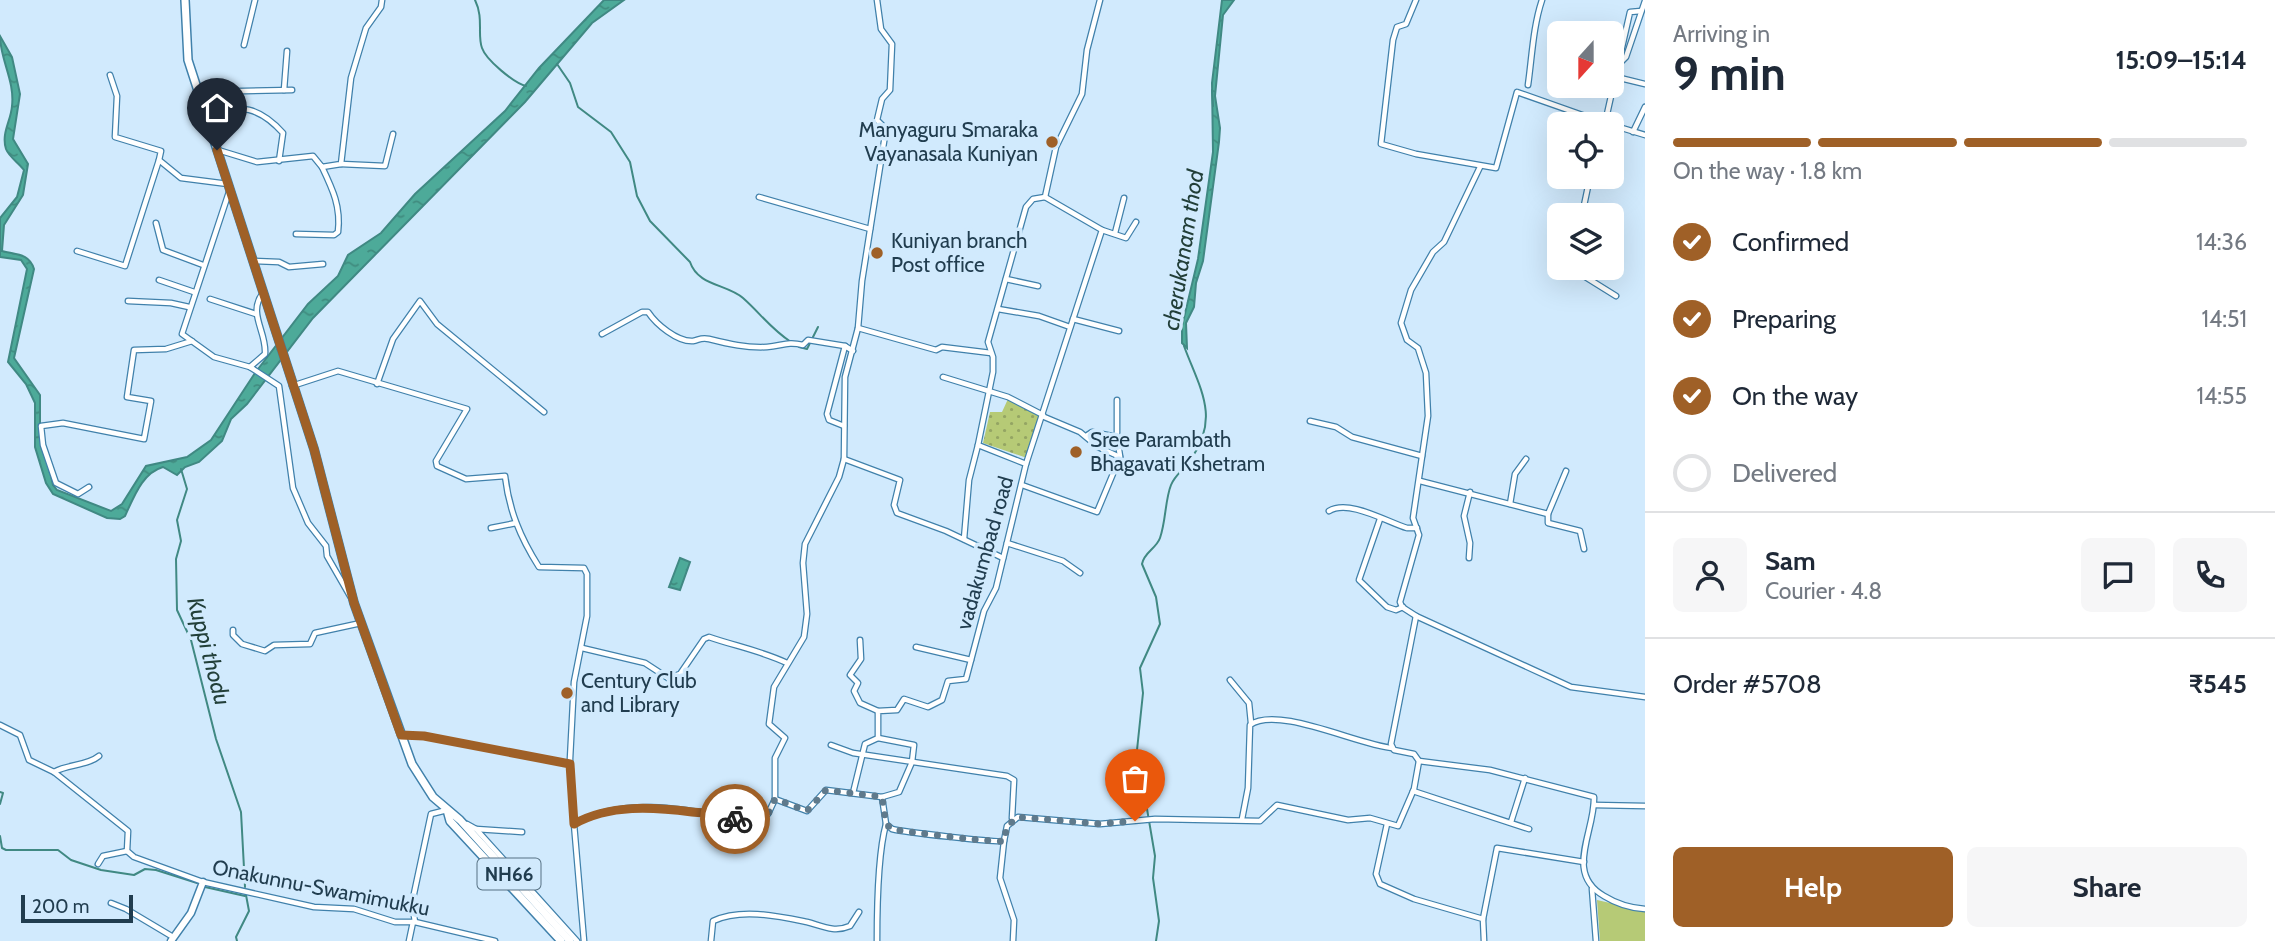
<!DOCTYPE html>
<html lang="en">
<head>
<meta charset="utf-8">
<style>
  :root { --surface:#fff; --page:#f6f6f7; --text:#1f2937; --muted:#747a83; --line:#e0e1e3; --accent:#9f6027 }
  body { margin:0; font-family:Cabin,sans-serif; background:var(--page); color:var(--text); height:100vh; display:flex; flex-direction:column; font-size:26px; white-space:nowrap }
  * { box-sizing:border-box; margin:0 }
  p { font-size:23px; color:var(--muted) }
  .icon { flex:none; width:38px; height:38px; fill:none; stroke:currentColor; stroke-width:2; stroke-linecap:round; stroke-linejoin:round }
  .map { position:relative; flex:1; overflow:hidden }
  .side { display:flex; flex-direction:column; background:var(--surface); width:630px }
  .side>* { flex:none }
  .needle { width:46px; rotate:201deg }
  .controls { position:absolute; left:1547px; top:21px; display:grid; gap:14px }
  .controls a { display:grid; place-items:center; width:77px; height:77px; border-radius:10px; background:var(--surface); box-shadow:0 7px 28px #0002; font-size:35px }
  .scale { position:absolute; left:21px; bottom:18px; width:112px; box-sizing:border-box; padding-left:7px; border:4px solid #213d4f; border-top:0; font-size:19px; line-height:24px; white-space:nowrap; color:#213d4f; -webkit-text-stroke:5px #d1eafd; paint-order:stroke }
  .pin { position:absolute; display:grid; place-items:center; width:60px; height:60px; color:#fff; margin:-72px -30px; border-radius:50% 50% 50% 0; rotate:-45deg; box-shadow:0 0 7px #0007 }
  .pin .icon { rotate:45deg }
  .courier { position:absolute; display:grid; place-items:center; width:70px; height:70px; margin:-35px; border:5px solid #9f6027; border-radius:50%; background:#fff; color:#222; box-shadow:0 2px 9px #0007 }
  .head em { font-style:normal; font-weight:800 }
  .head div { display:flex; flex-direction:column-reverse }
  .head { display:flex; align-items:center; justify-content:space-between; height:119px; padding:0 28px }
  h1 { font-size:46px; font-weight:800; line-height:52px }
  .bar { display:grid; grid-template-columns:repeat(4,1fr); gap:10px 7px; align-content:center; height:84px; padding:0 28px }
  .bar i { height:9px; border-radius:5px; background:var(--line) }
  .bar .selected { background:var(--accent) }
  .bar p { grid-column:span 4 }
  .line { display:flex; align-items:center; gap:18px; padding:0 28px; border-top:2px solid var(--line) }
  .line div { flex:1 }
  .round { display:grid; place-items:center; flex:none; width:74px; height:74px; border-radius:10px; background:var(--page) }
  ol { padding:0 28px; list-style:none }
  li { display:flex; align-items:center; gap:21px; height:77px }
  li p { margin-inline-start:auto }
  li .icon { padding:7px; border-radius:50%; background:var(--accent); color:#fff; stroke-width:4 }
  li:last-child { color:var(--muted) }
  li i { width:38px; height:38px; border:4px solid var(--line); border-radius:50% }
  .action { display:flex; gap:14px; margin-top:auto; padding:14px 28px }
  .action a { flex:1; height:80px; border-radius:10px; background:var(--accent); color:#fff; font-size:28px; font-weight:800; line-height:80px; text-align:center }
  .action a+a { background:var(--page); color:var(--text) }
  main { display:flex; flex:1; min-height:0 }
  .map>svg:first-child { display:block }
  .green { fill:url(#green-dots) }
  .pitch { fill:#b6ca76 }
  .water { fill:url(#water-ripples); stroke:#408983; stroke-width:2 }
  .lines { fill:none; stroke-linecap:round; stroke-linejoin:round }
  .stream { stroke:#408983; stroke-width:2 }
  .minor-casing { stroke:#4081ab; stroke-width:7 }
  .major-casing { stroke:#4081ab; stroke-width:9 }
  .highway-casing { stroke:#4081ab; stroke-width:10 }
  .minor { stroke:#fff; stroke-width:4.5 }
  .major { stroke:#fff; stroke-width:6 }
  .highway { stroke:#fff; stroke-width:7 }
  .done { stroke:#5f7a8c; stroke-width:7; stroke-dasharray:0 12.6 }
  .route { stroke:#9f6027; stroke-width:9 }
  .poi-dot { fill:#9f6027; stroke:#d1eafd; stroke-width:2.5 }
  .labels { text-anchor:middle; stroke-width:7; stroke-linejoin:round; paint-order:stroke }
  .shield { fill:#d1eafd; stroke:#567183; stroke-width:2 }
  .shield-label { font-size:19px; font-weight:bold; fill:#213d4f }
  .poi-label { font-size:21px; fill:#213d4f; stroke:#d1eafd; text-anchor:start }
  .street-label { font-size:21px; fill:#213d4f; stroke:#d1eafd }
  .water-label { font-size:23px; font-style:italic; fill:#223f39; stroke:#d1eafd }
</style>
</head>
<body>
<main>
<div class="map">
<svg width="1645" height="941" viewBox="0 0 1645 941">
  <defs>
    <pattern id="green-dots" width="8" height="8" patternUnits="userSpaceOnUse" patternTransform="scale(1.75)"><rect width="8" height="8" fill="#b6ca76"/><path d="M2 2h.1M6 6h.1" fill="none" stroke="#94a563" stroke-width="1.8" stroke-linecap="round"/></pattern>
    <pattern id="water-ripples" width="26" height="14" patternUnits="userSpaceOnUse" patternTransform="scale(1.75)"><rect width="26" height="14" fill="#4daa99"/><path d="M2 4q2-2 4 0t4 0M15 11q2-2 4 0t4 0" fill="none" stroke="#408c7f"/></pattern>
  </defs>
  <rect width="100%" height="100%" fill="#d1eafd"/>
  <!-- green -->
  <path class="green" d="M1008,399L1040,415L1027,458L983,443L990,412H1002Z"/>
  <!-- pitch -->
  <path class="pitch" d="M1597,900L1645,911V941H1600Z"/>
  <!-- water -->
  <g class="water">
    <path d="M604,0H624L592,23L525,102L313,318L247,404L231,419L222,441L199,462L185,467L177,475L163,467C142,473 134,497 125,516L120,519L107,518L53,494L46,483L35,447V403L26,384L8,362L27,269L21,260L0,257V218L17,197L24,170C19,163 9,157 6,149C1,133 11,121 12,106C15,81 0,59 0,36L12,57L20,94L13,139L28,164L23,195L4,225L2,251C16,255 29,253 34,269L14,358L40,395V424L53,485L57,490L111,511L122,504L146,466L187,457L211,440L255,373L308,304L338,276L348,255L381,233L415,194L505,111L539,68Z"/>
    <path d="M1222,0H1234L1223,15L1215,96L1220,128L1219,142L1203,261L1196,283L1194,307L1186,323L1187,348L1182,343V326L1198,259L1213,152L1212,83Z"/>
    <path d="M680,558L690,562L680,590L669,587Z"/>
  </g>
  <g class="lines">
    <!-- stream -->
    <g class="stream">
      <path d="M475,0C484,18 477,35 482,48C486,60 514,83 526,86"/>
      <path d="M557,64L570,83L578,107L611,132L630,162L637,196L650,221L690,262C698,286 727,284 743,298C760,313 771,329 791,342"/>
      <path d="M1212,90L1213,106"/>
      <path d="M799,347L807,349L818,327"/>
      <path d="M181,469L187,489L177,520L181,541L176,559L177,610L191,640L216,739L241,812L245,887"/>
      <path d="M0,792L3,793L0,804"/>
      <path d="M0,836L2,848L6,850H58L71,860L101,870L134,875L145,869L156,870L197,883"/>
      <path d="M205,887L245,896"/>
      <path d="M237,941L236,937L249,911L246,895"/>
      <path d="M1156,941L1159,921L1153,878L1155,856L1137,750L1143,693L1140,668L1160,624L1156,597L1142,564C1144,552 1156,549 1160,538C1166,521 1165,500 1171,485C1175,475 1185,468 1191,459C1221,417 1199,387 1184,346"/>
    </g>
    <!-- minor casing -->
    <g class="minor-casing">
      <g id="minor">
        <path d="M1416,0L1406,24L1397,27L1393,40L1381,144L1416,154L1496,168L1517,92L1605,123"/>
        <path d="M244,45L255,0"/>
        <path d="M1556,55L1559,56"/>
        <path d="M1612,68L1618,65L1630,12L1641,11"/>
        <path d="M110,75L117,96L115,137L161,151L159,160L181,178L228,184"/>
        <path d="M1616,77L1645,84"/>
        <path d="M1528,85C1532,57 1533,27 1542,0"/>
        <path d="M284,90L287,51"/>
        <path d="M199,92L292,90"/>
        <path d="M205,110C240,107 257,104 283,133L279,161"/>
        <path d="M1609,124L1605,123L1618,65L1626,57L1645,1"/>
        <path d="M1612,125L1645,135"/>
        <path d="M1633,132L1645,107"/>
        <path d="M218,150L257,162L313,156L322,167L341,164L351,78L366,28L381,7L382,0"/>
        <path d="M341,164L385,166L393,134"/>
        <path d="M229,192L182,334L214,357L250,367L279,386L293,488L308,523L326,546L327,556L350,596"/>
        <path d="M759,197L870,229"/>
        <path d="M1582,215L1590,177"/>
        <path d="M156,223L163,250L203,265"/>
        <path d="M1102,230L1126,238L1136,222"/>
        <path d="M1115,233L1124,198"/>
        <path d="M296,234L334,235L338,232C341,207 333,190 322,167"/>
        <path d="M77,251L125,266L159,160"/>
        <path d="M1559,260V261"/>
        <path d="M254,261L279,262L289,267L323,264"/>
        <path d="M1571,268L1616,296"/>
        <path d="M1006,279L1038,286"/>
        <path d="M159,280L194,292"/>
        <path d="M210,299L256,314"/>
        <path d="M128,301L171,303L189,307"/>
        <path d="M998,309L1039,316L1070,327"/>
        <path d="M1073,319L1119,331"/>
        <path d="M858,328L936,350L942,347L991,353"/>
        <path d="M602,334L642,312H648C656,324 677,342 693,341C699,340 701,337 709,339C729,344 746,348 767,347C782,346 787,341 803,345L808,340L845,346"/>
        <path d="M250,367L265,354C267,332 247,313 263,293"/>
        <path d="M943,377L1008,397L1043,415"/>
        <path d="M377,384L393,339L420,301L437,324L544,412"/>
        <path d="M292,386L338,371L467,409L436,461L437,466L466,479L505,476C509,510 520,537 539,567L584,568L587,574V616L574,682L570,759L574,824"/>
        <path d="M1310,421L1336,427L1352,437L1422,456"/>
        <path d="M844,426L829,420L827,414L845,346L853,351"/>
        <path d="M1086,436L1092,432L1117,437L1120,456"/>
        <path d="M1117,437V400"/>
        <path d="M844,459L900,480L894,505L897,513L946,531L1003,558"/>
        <path d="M1026,464L1102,230L1045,197"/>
        <path d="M1420,481L1548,514L1566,471"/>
        <path d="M1022,485L1097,512L1120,457L1098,447L1080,432L1042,416"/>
        <path d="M89,487L78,494L56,483L43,445L41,426L63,423L144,439L151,401L127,397L134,350L166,349L192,341"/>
        <path d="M1510,504L1515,474L1526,459"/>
        <path d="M1329,511C1349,499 1387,522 1407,528H1417"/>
        <path d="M1548,514V523L1580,531L1584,549"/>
        <path d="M1380,519L1359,580L1387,607L1396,610L1403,607"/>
        <path d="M491,528L516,523"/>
        <path d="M964,539L969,480L978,445"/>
        <path d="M1007,543L1063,561L1080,573"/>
        <path d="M1469,558L1470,543L1464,516L1470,492"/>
        <path d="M1416,616L1402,607L1400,602L1419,535L1413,518L1428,416L1426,373L1418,348L1407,340L1401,323L1411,290L1433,252L1444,242L1480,167"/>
        <path d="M233,630V635L242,644L265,651L274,645L310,644L315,633L361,623"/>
        <path d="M860,640L861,659L850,675L858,683L854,691L860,703L878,711"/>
        <path d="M916,647L971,660"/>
        <path d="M582,648L645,663L668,678L680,674L704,639L709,637C735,646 762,651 787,663"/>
        <path d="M1230,680L1249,703L1251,723"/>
        <path d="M0,725L20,735L29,760L54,772L128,831L127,851L134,857L203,882L314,907L354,909L395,922H415L495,941"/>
        <path d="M402,735L424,736L570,764"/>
        <path d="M878,738L914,745L912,762L899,792L882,797"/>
        <path d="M831,745L853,753L1007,776L1014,780L1012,818"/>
        <path d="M1419,761L1490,770L1594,797C1595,832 1564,873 1604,896C1617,904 1629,908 1645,909"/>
        <path d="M54,772C68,764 87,766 99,756"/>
        <path d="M1413,791L1529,829"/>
        <path d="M853,793L865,744L878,738V711L897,710L904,699L928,707L942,700L948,681L966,679L984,611L996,588L1026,464L978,445L993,372V357L988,342L1026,207L1033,199L1045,197L1056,147L1082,94L1087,50L1100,0"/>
        <path d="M775,799V758L785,738L769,724L774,687L804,637L807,614L803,563L805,544L839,477L844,459L845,377L858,328L862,281L886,129L877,120L882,99L890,90L892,44L881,29L877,0"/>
        <path d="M1594,805L1645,806"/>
        <path d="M1242,819L1248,788L1250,725C1277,705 1358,745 1392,748"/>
        <path d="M1511,822L1525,778"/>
        <path d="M467,824L476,829L577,941"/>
        <path d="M1387,824L1376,874L1380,884L1414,899L1483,919L1484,941"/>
        <path d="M476,829L522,832"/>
        <path d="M1004,841L1000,878L1014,920L1013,941"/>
        <path d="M98,864L103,856L127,851"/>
        <path d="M1592,889L1596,941"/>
        <path d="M111,903L126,909L173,937"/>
        <path d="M1483,919L1497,848L1584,862"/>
        <path d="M415,922L412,903L431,814L447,810"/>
        <path d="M409,941L413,922"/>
        <path d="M584,941L574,824C630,793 701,813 759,822L768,814L775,799L807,811L826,790L882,797L886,824L892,829C904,832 998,843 1004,841L1007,826L1018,817L1100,824L1155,819L1260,821L1277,805L1348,820L1370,818L1398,826L1414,789L1419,761L1414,754L1394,750L1391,744L1416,616L1571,687L1645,697"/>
        <path d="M711,941L713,921C741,908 777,916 807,922C822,926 834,933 850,926L859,912"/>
        <path d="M877,941C877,909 878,853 886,824"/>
      </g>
    </g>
    <!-- major casing -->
    <g class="major-casing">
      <path id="major" d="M171,941L191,913L203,882"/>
    </g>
    <!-- highway casing -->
    <g class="highway-casing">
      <g id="highway">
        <path d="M185,0L188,60L314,449L354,603L412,764L433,797L460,820L570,941"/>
        <path d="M447,810L450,821L561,941"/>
      </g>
    </g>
    <!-- minor -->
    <use href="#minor" class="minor"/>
    <!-- major -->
    <use href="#major" class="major"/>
    <!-- highway -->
    <use href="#highway" class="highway"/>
  </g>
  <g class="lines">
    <!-- done -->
    <path class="done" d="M735,819L759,821L768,814L775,799L807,811L826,790L882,797L886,824L892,829C905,832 998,843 1004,841L1007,826L1018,817L1100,824L1135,821"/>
    <!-- route -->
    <path class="route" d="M217,150L314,449L354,603L401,735L424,736L570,764L574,824C610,804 653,807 692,812C709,814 720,812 735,819"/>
  </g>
  <!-- markers -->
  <g class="poi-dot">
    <circle cx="1052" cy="142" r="7"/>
    <circle cx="877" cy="253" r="7"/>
    <circle cx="1076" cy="452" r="7"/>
    <circle cx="567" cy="693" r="7"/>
  </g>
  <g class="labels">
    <!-- shield labels -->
    <rect class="shield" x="477.5" y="858.5" width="63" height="31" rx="5"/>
    <g class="shield-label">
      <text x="509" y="881">NH66</text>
    </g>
    <!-- poi labels -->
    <g class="poi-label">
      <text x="1038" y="137" text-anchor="end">Manyaguru Smaraka<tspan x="1038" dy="24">Vayanasala Kuniyan</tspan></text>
      <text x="891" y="248">Kuniyan branch<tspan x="891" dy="24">Post office</tspan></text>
      <text x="1090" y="447">Sree Parambath<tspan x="1090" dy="24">Bhagavati Kshetram</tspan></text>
      <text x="581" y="688">Century Club<tspan x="581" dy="24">and Library</tspan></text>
    </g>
    <!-- street labels -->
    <g class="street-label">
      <text transform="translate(985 553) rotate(-74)" y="7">vadakumbad road</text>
      <text transform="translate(321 888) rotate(11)" y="7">Onakunnu-Swamimukku</text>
    </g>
    <!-- water labels -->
    <g class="water-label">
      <text transform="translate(1183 250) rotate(-81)" y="8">cherukanam thod</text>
      <text transform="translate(209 651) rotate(75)" y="8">Kuppi thodu</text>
    </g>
  </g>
</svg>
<div class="controls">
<a><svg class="needle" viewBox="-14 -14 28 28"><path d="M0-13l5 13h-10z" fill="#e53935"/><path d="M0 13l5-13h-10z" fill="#747a83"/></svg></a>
<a><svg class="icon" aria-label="locate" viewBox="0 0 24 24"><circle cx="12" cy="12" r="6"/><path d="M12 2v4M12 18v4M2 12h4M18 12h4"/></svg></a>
<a><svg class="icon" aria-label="layers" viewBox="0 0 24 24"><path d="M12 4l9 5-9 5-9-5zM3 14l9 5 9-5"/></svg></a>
</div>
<div class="scale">200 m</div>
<div class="pin" style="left:1135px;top:821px;background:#ea580c"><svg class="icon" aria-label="bag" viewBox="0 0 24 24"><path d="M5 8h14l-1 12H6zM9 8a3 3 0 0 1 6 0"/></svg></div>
<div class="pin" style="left:217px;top:150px;background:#1f2937"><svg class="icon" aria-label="home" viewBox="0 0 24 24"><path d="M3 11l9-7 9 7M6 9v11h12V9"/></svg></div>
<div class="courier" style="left:735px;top:819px"><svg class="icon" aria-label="bike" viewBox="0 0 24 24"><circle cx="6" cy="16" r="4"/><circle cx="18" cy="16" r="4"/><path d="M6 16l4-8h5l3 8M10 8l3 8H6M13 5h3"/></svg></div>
</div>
<section class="side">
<div class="head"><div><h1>9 min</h1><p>Arriving in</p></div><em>15:09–15:14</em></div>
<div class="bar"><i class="selected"></i><i class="selected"></i><i class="selected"></i><i></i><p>On the way · 1.8 km</p></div>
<ol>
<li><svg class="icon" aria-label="check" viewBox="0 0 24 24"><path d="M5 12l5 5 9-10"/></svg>Confirmed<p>14:36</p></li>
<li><svg class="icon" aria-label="check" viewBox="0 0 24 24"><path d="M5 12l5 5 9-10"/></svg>Preparing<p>14:51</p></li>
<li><svg class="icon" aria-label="check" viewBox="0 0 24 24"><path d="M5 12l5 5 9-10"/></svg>On the way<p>14:55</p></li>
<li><i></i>Delivered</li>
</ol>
<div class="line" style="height:126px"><a class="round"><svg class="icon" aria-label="person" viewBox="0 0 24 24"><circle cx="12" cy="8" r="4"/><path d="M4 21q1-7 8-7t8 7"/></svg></a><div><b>Sam</b><p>Courier · 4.8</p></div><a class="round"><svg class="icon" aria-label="chat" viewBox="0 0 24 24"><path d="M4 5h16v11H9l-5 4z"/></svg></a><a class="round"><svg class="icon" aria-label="phone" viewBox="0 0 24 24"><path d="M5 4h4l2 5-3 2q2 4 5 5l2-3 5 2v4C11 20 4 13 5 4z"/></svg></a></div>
<div class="line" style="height:91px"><div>Order #5708</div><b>₹545</b></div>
<div class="action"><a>Help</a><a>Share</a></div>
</section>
</main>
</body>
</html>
